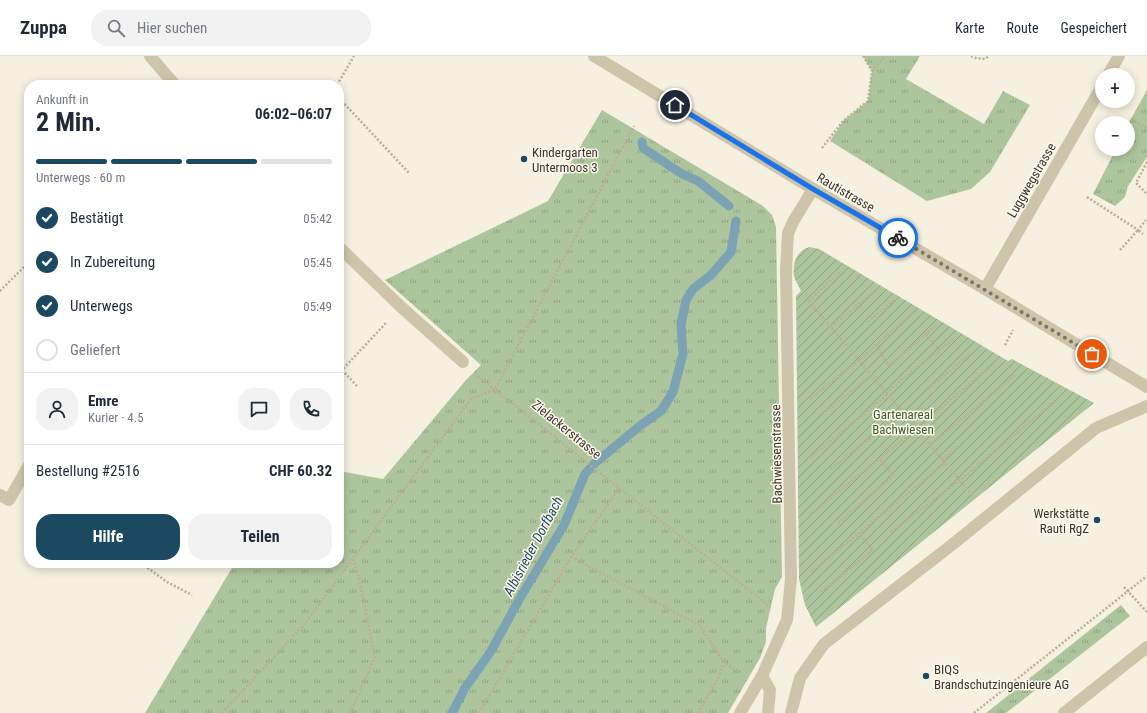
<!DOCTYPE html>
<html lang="de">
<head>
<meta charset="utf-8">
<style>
  :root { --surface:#fff; --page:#f2f2f3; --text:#1f2937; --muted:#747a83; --line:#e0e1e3; --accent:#1b4a60 }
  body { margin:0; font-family:"Roboto Condensed",sans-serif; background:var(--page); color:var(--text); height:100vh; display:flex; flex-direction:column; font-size:15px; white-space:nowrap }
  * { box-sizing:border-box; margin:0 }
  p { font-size:13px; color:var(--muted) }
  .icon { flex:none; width:22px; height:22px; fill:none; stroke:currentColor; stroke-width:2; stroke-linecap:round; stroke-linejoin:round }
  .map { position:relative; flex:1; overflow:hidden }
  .side { position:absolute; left:24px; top:24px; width:320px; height:488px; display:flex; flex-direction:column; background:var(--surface); border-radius:16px; box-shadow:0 2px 10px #0003 }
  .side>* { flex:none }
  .buttons { position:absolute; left:1095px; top:12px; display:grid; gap:8px }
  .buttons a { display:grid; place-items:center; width:40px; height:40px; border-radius:50%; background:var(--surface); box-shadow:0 2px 10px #0003; font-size:20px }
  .pin { position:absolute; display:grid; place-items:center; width:34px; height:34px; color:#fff; margin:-17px; border:2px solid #fff; border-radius:50%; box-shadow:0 1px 4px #0007 }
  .courier { position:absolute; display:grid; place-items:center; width:40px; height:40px; margin:-20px; border:3px solid #1a73e8; border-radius:50%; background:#fff; color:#222; box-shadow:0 1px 5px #0007 }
  .summary em { font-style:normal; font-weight:700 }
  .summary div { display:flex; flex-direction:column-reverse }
  .summary { display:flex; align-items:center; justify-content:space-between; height:68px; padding:0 12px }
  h1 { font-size:26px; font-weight:700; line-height:30px }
  .bar { display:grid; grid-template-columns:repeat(4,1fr); gap:6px 4px; align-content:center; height:48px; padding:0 12px }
  .bar i { height:5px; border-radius:3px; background:var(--line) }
  .bar .active { background:var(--accent) }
  .bar p { grid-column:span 4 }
  .line { display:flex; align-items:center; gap:10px; padding:0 12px; border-top:1px solid var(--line) }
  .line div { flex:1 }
  .round { display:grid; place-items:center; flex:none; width:42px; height:42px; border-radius:16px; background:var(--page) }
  ol { padding:0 12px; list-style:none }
  li { display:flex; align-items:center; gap:12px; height:44px }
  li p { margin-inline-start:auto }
  li .icon { padding:4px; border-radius:50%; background:var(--accent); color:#fff; stroke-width:4 }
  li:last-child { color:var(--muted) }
  li i { width:22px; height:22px; border:2px solid var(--line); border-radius:50% }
  .cta { display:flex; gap:8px; margin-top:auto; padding:8px 12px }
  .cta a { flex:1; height:46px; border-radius:16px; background:var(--accent); color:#fff; font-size:16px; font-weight:700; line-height:46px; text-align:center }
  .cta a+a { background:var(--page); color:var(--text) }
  header { display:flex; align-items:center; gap:24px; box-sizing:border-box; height:56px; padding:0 20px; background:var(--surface); border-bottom:1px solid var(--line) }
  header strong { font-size:19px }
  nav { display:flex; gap:22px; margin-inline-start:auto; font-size:14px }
  .search { width:280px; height:36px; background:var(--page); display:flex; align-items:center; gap:10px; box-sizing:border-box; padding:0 14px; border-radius:16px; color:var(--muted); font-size:15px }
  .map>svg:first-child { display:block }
  .grass { fill:url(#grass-tufts) }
  .garden { fill:url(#garden-furrows) }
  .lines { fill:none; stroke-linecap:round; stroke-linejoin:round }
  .stream { stroke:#7ca3b4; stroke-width:9 }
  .path { stroke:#baae93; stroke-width:2.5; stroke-dasharray:2 2; stroke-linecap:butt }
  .minor { stroke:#cec4aa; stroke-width:12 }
  .done { stroke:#7c7669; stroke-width:4; stroke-dasharray:0 7.2 }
  .route { stroke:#1a73e8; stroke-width:5 }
  .poi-dot { fill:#1b4a60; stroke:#fcf9ec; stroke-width:1.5 }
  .labels { text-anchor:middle; stroke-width:3; stroke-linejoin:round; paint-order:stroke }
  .poi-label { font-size:13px; fill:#3b342a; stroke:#fcf9ec; text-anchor:start }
  .street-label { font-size:13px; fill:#3b342a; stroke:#fcf9ec }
  .park-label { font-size:13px; fill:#3d5c2b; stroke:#fcf9ec }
  .water-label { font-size:14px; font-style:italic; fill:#1b4a60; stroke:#fcf9ec }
</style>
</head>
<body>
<header>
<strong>Zuppa</strong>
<div class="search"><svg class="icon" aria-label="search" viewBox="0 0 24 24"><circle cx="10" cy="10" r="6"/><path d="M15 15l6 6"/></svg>Hier suchen</div>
<nav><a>Karte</a><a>Route</a><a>Gespeichert</a></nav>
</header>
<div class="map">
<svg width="1147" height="657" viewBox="0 0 1147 657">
  <defs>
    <pattern id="grass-tufts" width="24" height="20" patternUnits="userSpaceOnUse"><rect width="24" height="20" fill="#adc59d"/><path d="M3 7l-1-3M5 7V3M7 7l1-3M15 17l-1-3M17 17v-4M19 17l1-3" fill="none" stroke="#8ea180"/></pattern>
    <pattern id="garden-furrows" width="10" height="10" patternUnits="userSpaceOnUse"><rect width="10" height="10" fill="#adc59d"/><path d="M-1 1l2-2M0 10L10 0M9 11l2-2" fill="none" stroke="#8ea180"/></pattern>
  </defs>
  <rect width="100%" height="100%" fill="#f5f0df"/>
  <!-- grass -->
  <g class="grass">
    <path d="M863,0H920L906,23L984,68L1003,35L1030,49L990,116L971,133L927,145L830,85L843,65L868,45L872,15Z"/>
    <path d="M1147,34V101L1128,130L1125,141L1115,150L1093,138L1116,93H1128V68Z"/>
    <path d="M602,54L763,150L772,159L776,171L782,521L775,533L766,572V586L760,602L728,657H145L235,507H339V415L383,423L466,324L481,309L385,224L548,145Z"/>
    <path d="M1121,549L1130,560L1006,657H986Z"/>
  </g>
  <!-- garden -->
  <path class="garden" d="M810,191L819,193L1008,305L1012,303L1094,347L816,571L805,549L799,523L796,240L801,235C799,230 795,225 794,220C792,207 797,194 810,191Z"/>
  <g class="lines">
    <!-- stream -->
    <g class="stream">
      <path d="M642,86L643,92L682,118L698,125L729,150"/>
      <path d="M452,657L465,632L491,595L520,542L564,469L585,418L595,407L641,369L661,355L673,336L683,298L681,269L686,244L693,233L711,219L731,196L736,165"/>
    </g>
    <!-- path -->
    <g class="path">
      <path d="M971,0L976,2L985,3L989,0"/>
      <path d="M872,15L885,0"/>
      <path d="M337,29L354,0"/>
      <path d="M339,42L409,117"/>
      <path d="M1131,63L1147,72"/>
      <path d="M822,92L843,65L868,45L872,15L863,0"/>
      <path d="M1147,106L1136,127L1147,138"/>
      <path d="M1087,141L1138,174L1146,164"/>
      <path d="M1120,194L1138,174L1143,178"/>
      <path d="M0,235L29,206"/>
      <path d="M809,245L974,441"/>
      <path d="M809,245L840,216"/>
      <path d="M868,266L894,244"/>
      <path d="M831,271L874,236"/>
      <path d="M926,278L939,294L955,282"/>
      <path d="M876,289L889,310L935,270"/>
      <path d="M1005,289L1013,274"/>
      <path d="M478,320L619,432L768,549"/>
      <path d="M357,330L342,314L386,267"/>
      <path d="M928,333L971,297"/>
      <path d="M886,337L939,294"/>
      <path d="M810,343L859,304L913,257"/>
      <path d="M822,358L871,320"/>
      <path d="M930,389L1015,319"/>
      <path d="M811,401L887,339"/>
      <path d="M942,404L963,387"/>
      <path d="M831,413L902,356"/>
      <path d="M811,458L916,373L994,307"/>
      <path d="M838,467L894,419L879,403"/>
      <path d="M891,476L960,424L1059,342"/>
      <path d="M571,501L699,569L724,606L739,617"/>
      <path d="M141,507L167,526L192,539"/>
      <path d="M812,515L945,407"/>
      <path d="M1124,531L1147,556"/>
      <path d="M821,536L873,494L859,477"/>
      <path d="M222,657L303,570L471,343L495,333L634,70"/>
      <path d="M350,657L375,601L358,518L353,504"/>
      <path d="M479,657L571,501L619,432"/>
      <path d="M698,657L719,620L724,606"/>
      <path d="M974,657L1147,520"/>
    </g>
    <!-- minor -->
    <g class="minor">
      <path d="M150,0L175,29"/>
      <path d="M594,0L813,133L985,233L1147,331"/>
      <path d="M1108,19L1119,0"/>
      <path d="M339,191L400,250L463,306"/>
      <path d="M985,233L1102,30"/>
      <path d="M0,439L9,444L29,409"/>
      <path d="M762,620L770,634L768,657"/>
      <path d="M740,657L762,620L787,564L791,523L786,214L788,177L793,166L813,133"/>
      <path d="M791,657L800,622L824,588L953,488L1096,372L1147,350"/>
      <path d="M1064,657L1147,591"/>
    </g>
  </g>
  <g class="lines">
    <!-- done -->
    <path class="done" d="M898,182L1092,298"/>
    <!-- route -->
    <path class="route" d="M675,49L813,133L898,182"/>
  </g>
  <!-- markers -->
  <g class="poi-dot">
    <circle cx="524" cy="103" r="4"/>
    <circle cx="1097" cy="464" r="4"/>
    <circle cx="926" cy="620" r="4"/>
  </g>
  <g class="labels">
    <!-- poi labels -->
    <g class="poi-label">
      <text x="532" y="101">Kindergarten<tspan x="532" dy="15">Untermoos 3</tspan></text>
      <text x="1089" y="462" text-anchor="end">Werkstätte<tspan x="1089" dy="15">Rauti RgZ</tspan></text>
      <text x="934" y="618">BIQS<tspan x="934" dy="15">Brandschutzingenieure AG</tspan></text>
    </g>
    <!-- street labels -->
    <g class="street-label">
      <text transform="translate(1031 124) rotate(-60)" y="5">Luggwegstrasse</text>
      <text transform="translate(846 136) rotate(30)" y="5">Rautistrasse</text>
      <text transform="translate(567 373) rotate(39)" y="5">Zielackerstrasse</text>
      <text transform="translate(776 398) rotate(-91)" y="5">Bachwiesenstrasse</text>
    </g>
    <!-- park labels -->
    <g class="park-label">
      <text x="903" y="363">Gartenareal<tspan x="903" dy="15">Bachwiesen</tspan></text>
    </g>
    <!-- water labels -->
    <g class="water-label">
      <text transform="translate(533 490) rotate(-62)" y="5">Albisrieder Dorfbach</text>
    </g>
  </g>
</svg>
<div class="buttons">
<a>+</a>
<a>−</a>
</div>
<div class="pin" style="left:1092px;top:298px;background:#ea580c"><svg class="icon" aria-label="bag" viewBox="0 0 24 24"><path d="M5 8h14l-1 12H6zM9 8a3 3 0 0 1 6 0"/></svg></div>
<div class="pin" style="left:675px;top:49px;background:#1f2937"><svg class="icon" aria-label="home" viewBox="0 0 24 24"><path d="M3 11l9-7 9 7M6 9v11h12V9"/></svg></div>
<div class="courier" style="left:898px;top:182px"><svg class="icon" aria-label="bike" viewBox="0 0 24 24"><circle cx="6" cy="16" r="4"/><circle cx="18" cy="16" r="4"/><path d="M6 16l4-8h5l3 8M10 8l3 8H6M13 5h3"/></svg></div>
<section class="side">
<div class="summary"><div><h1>2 Min.</h1><p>Ankunft in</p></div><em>06:02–06:07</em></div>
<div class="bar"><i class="active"></i><i class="active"></i><i class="active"></i><i></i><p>Unterwegs · 60 m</p></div>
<ol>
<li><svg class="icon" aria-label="check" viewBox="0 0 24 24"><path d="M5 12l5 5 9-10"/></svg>Bestätigt<p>05:42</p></li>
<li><svg class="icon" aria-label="check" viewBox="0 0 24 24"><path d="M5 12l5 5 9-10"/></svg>In Zubereitung<p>05:45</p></li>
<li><svg class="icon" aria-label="check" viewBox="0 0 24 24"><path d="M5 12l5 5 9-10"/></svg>Unterwegs<p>05:49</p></li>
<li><i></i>Geliefert</li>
</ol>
<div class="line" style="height:72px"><a class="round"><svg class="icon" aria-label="person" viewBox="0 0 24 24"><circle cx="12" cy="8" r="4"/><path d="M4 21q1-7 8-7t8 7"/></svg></a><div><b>Emre</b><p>Kurier · 4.5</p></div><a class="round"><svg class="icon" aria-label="chat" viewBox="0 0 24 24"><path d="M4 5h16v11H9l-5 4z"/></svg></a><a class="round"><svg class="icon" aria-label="phone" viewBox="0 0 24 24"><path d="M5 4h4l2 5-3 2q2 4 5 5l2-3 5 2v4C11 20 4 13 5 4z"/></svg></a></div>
<div class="line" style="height:52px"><div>Bestellung #2516</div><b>CHF 60.32</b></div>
<div class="cta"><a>Hilfe</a><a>Teilen</a></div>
</section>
</div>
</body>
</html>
